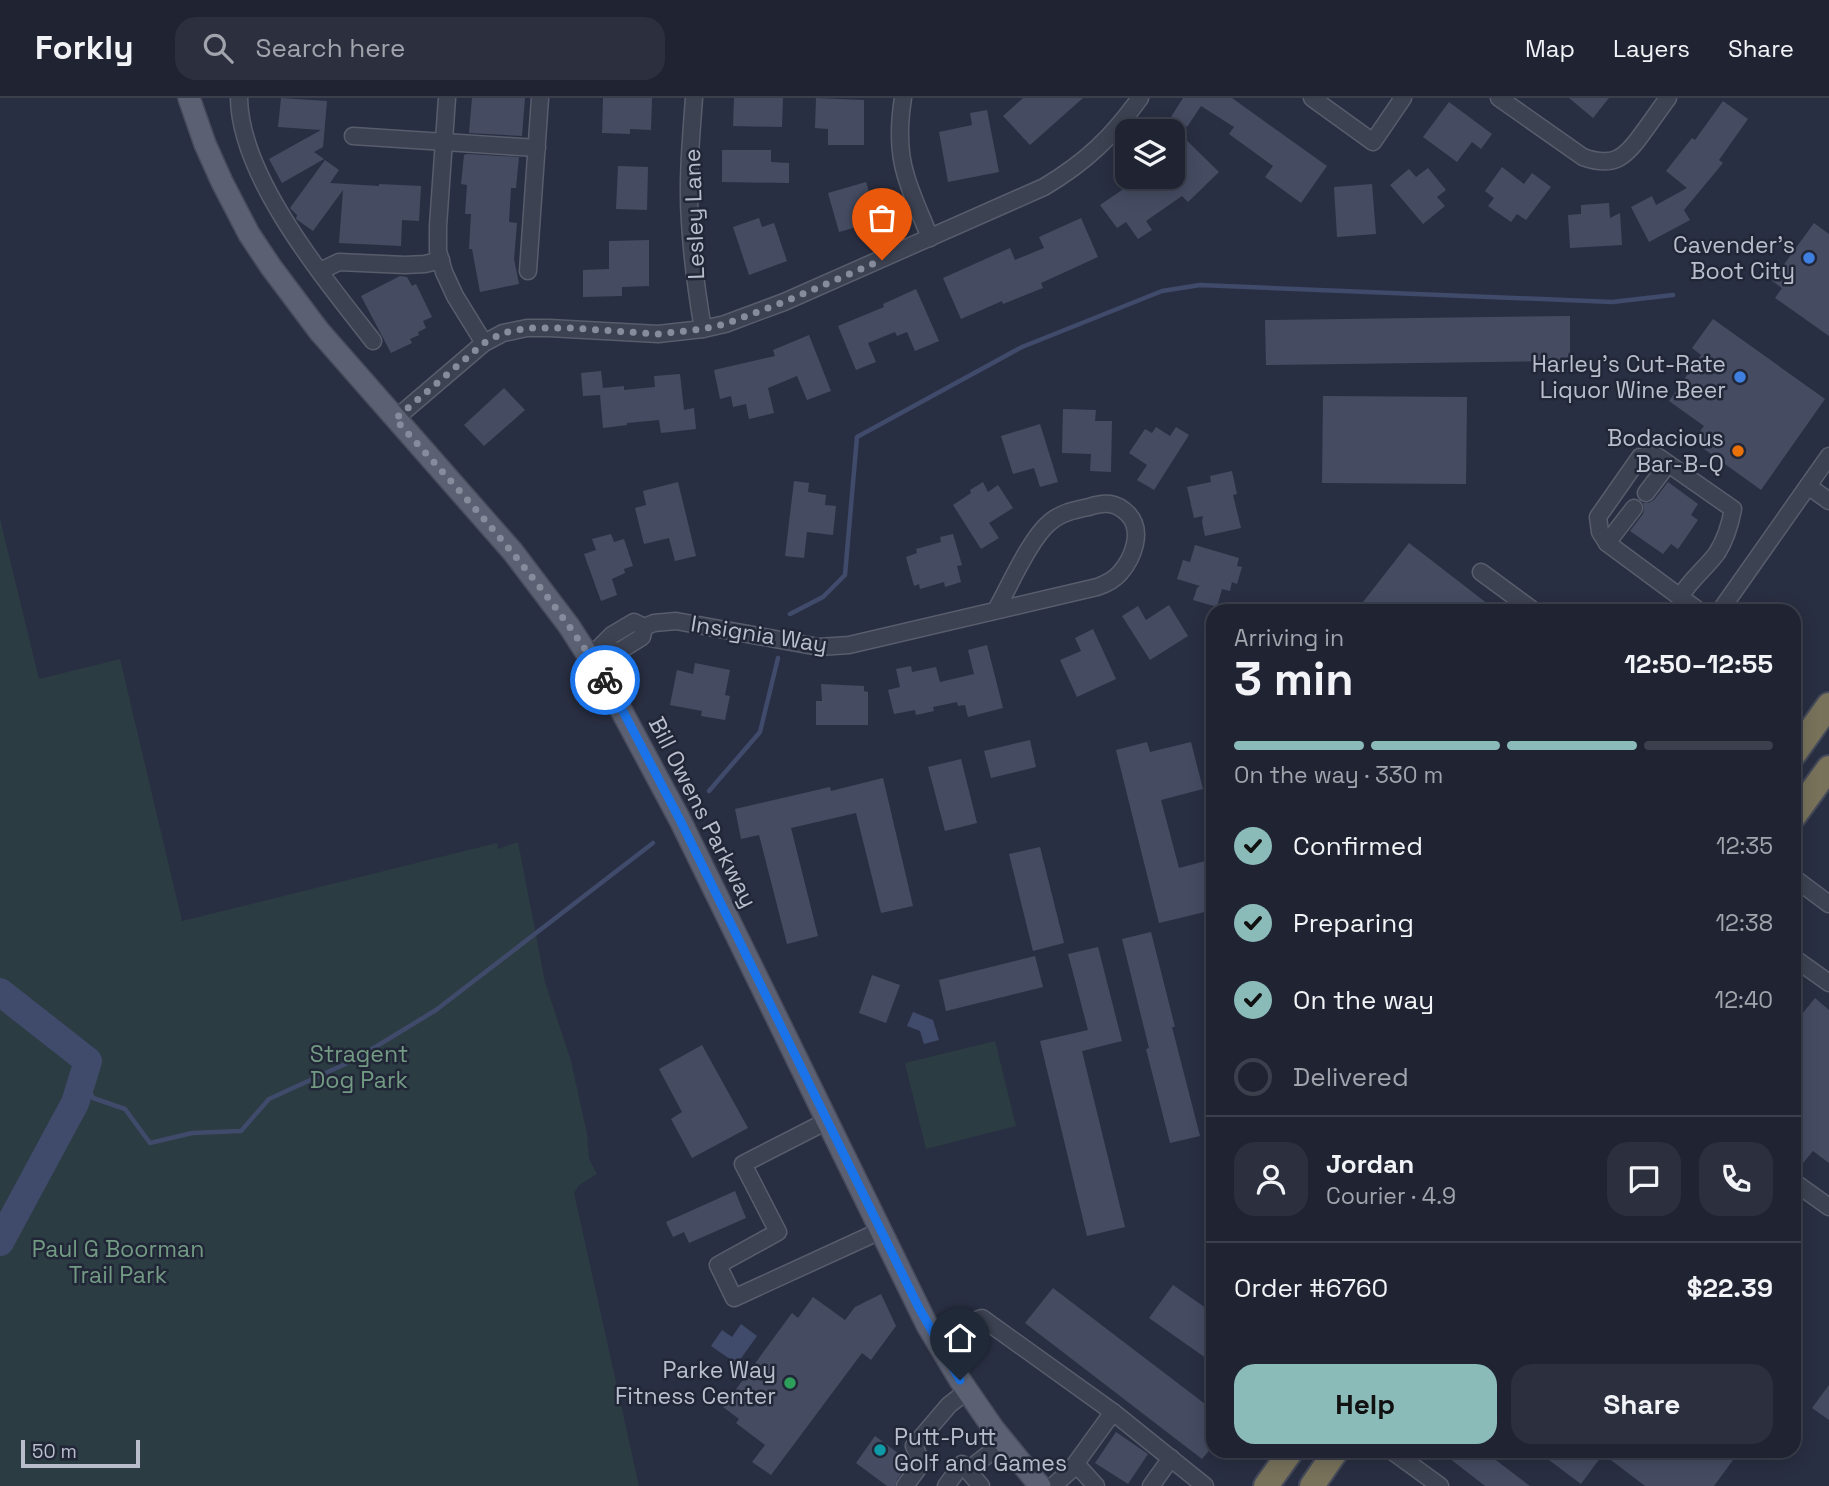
<!DOCTYPE html>
<html lang="en">
<head>
<meta charset="utf-8">
<style>
  :root { --surface:#1f2332; --page:#2c2f3e; --text:#f1f3f6; --muted:#a1a4ac; --line:#3c404d; --accent:#8bbbb9 }
  body { margin:0; font-family:"Space Grotesk",sans-serif; background:var(--page); color:var(--text); height:100vh; display:flex; flex-direction:column; font-size:26px; white-space:nowrap }
  * { box-sizing:border-box; margin:0 }
  p { font-size:23px; color:var(--muted) }
  .icon { flex:none; width:38px; height:38px; fill:none; stroke:currentColor; stroke-width:2; stroke-linecap:round; stroke-linejoin:round }
  .map { position:relative; flex:1; overflow:hidden }
  .sheet { position:absolute; left:1206px; top:506px; width:595px; height:854px; display:flex; flex-direction:column; background:var(--surface); border-radius:21px; box-shadow:0 4px 18px #0003,0 0 0 2px var(--line) }
  .sheet>* { flex:none }
  .buttons { position:absolute; left:1115px; top:21px; display:grid; gap:14px }
  .buttons a { display:grid; place-items:center; width:70px; height:70px; border-radius:14px; background:var(--surface); box-shadow:0 4px 18px #0003,0 0 0 2px var(--line); font-size:35px }
  .scale { position:absolute; left:21px; bottom:18px; width:119px; box-sizing:border-box; padding-left:7px; border:4px solid #babecc; border-top:0; font-size:19px; line-height:24px; white-space:nowrap; color:#babecc; -webkit-text-stroke:5px #222738; paint-order:stroke }
  .pin { position:absolute; display:grid; place-items:center; width:60px; height:60px; color:#fff; margin:-72px -30px; border-radius:50% 50% 50% 0; rotate:-45deg; box-shadow:0 0 7px #0007 }
  .pin .icon { rotate:45deg }
  .courier { position:absolute; display:grid; place-items:center; width:70px; height:70px; margin:-35px; border:5px solid #1a73e8; border-radius:50%; background:#fff; color:#222; box-shadow:0 2px 9px #0007 }
  .overview em { font-style:normal; font-weight:700 }
  .overview div { display:flex; flex-direction:column-reverse }
  .overview { display:flex; align-items:center; justify-content:space-between; height:119px; padding:0 28px }
  h1 { font-size:46px; font-weight:700; line-height:52px }
  .bar { display:grid; grid-template-columns:repeat(4,1fr); gap:10px 7px; align-content:center; height:84px; padding:0 28px }
  .bar i { height:9px; border-radius:5px; background:var(--line) }
  .bar .on { background:var(--accent) }
  .bar p { grid-column:span 4 }
  .line { display:flex; align-items:center; gap:18px; padding:0 28px; border-top:2px solid var(--line) }
  .line div { flex:1 }
  .round { display:grid; place-items:center; flex:none; width:74px; height:74px; border-radius:21px; background:var(--page) }
  ol { padding:0 28px; list-style:none }
  li { display:flex; align-items:center; gap:21px; height:77px }
  li p { margin-inline-start:auto }
  li .icon { padding:7px; border-radius:50%; background:var(--accent); color:#111; stroke-width:4 }
  li:last-child { color:var(--muted) }
  li i { width:38px; height:38px; border:4px solid var(--line); border-radius:50% }
  .primary-button { display:flex; gap:14px; margin-top:auto; padding:14px 28px }
  .primary-button a { flex:1; height:80px; border-radius:21px; background:var(--accent); color:#111; font-size:28px; font-weight:700; line-height:80px; text-align:center }
  .primary-button a+a { background:var(--page); color:var(--text) }
  header { display:flex; align-items:center; gap:42px; box-sizing:border-box; height:98px; padding:0 35px; background:var(--surface); border-bottom:2px solid var(--line) }
  header strong { font-size:33px }
  nav { display:flex; gap:38px; margin-inline-start:auto; font-size:24px }
  .search { width:490px; height:63px; background:var(--page); display:flex; align-items:center; gap:18px; box-sizing:border-box; padding:0 24px; border-radius:21px; color:var(--muted); font-size:26px }
  .map>svg:first-child { display:block }
  .green { fill:#2b3c43 }
  .water { fill:#404a6b }
  .lines { fill:none; stroke-linecap:round; stroke-linejoin:round }
  .stream { stroke:#404a6b; stroke-width:4.5 }
  .river { stroke:#404a6b; stroke-width:28 }
  .building { fill:#454c62 }
  .minor-casing { stroke:#585d6c; stroke-width:19 }
  .major-casing { stroke:#474b5b; stroke-width:24 }
  .highway-casing { stroke:#454a5a; stroke-width:28 }
  .minor { stroke:#3d4252; stroke-width:16 }
  .major { stroke:#5b6172; stroke-width:21 }
  .highway { stroke:#78725b; stroke-width:24 }
  .done { stroke:#878c9c; stroke-width:7; stroke-dasharray:0 12.6 }
  .route { stroke:#1a73e8; stroke-width:9 }
  .shop-dot { fill:#3f7fe0; stroke:#222738; stroke-width:2.5 }
  .food-dot { fill:#e8710a; stroke:#222738; stroke-width:2.5 }
  .leisure-dot { fill:#2e9e5b; stroke:#222738; stroke-width:2.5 }
  .culture-dot { fill:#0f9aa8; stroke:#222738; stroke-width:2.5 }
  .labels { text-anchor:middle; stroke-width:5; stroke-linejoin:round; paint-order:stroke }
  .street-label { font-size:23px; fill:#babecc; stroke:#222738 }
  .poi-label { font-size:23px; fill:#babecc; stroke:#222738; text-anchor:end }
  .park-label { font-size:23px; fill:#739b84; stroke:#222738 }
</style>
</head>
<body>
<header>
<strong>Forkly</strong>
<div class="search"><svg class="icon" aria-label="search" viewBox="0 0 24 24"><circle cx="10" cy="10" r="6"/><path d="M15 15l6 6"/></svg>Search here</div>
<nav><a>Map</a><a>Layers</a><a>Share</a></nav>
</header>
<div class="map">
<svg width="1829" height="1388" viewBox="0 0 1829 1388">
  <rect width="100%" height="100%" fill="#292f42"/>
  <!-- green -->
  <g class="green">
    <path d="M0,421L39,581L120,561L182,823L497,745L498,751L518,744L545,884L571,963L587,1036L589,1061L597,1076L579,1087L574,1095L639,1388H0Z"/>
    <path d="M995,943L1016,1028L926,1051L905,965Z"/>
  </g>
  <!-- water -->
  <g class="water">
    <path d="M913,914L933,922L939,942L924,946L920,933L907,928Z"/>
    <path d="M741,1226L757,1238L737,1266L711,1248L722,1232L732,1239Z"/>
  </g>
  <g class="lines">
    <!-- stream -->
    <g class="stream">
      <path d="M790,516L823,499L845,477L857,339L1022,249L1162,193L1200,187L1612,204L1673,197"/>
      <path d="M709,693L760,634L778,560"/>
      <path d="M83,980L93,1000L125,1011L150,1045L192,1035L241,1033L269,1001L354,962L436,912L653,745"/>
    </g>
    <!-- river -->
    <path class="river" d="M0,894L88,963L75,1005L0,1144"/>
  </g>
  <!-- building -->
  <g class="building">
    <path d="M281,0L327,3L323,49L314,54L324,61L282,85L269,61L321,32L278,29Z"/>
    <path d="M472,0H525L522,38L469,35Z"/>
    <path d="M603,0H652L651,32L630,31V36L602,35Z"/>
    <path d="M734,0H783L782,29L733,28Z"/>
    <path d="M816,0L864,2V47H828V31L815,30Z"/>
    <path d="M1023,0H1083L1030,47L1003,18Z"/>
    <path d="M1183,0H1232L1327,68L1301,105L1265,79L1273,68L1229,36L1234,29L1201,8L1187,29L1171,19Z"/>
    <path d="M1569,0H1609L1593,20Z"/>
    <path d="M1723,3L1748,21L1719,62L1723,65L1684,112L1690,122L1649,144L1631,109L1652,98L1656,107L1687,90L1666,73L1692,40L1695,42Z"/>
    <path d="M1449,4L1492,36L1481,51L1472,44L1457,64L1423,39Z"/>
    <path d="M987,12L999,74L948,84L939,34L972,27L970,15Z"/>
    <path d="M1172,28L1219,74L1188,104L1182,98L1146,123L1152,132L1138,141L1126,124L1117,130L1100,107L1141,79H1143L1153,93L1167,79H1172V73L1179,66L1172,59Z"/>
    <path d="M722,52H771V64L789,65V85L722,84Z"/>
    <path d="M467,56L519,59L516,90H511L509,124L517,125L514,161L519,186L480,194L472,151H469L471,116H465L467,87L461,86L464,57Z"/>
    <path d="M325,62L339,72L330,85L379,88V86L421,88L419,123L402,122L401,148L339,145L343,92L313,133L296,121L297,117L290,110Z"/>
    <path d="M618,68L648,69L647,112L616,111Z"/>
    <path d="M1502,69L1524,86L1532,75L1551,89L1526,122L1517,116L1511,124L1488,108L1494,100L1485,93Z"/>
    <path d="M1428,70L1446,92L1437,99L1445,108L1423,126L1390,87L1409,71L1416,79Z"/>
    <path d="M866,84L878,123L839,134L828,95Z"/>
    <path d="M1372,86L1376,136L1337,139L1334,89Z"/>
    <path d="M1609,105L1610,120L1620,115L1622,147L1570,150L1568,117L1581,116V107Z"/>
    <path d="M759,120L762,129L774,125L787,163L749,177L733,129Z"/>
    <path d="M1081,120L1098,159L1041,185L1043,190L1003,206L1002,203L961,221L943,180L1010,150L1015,162L1044,150L1039,139Z"/>
    <path d="M1814,125L1829,136V238L1775,200L1782,190L1772,183Z"/>
    <path d="M649,142V188L622,189V198L583,199V172L609,171V143Z"/>
    <path d="M400,178L407,179L412,188L416,186L432,219L423,223L426,230L418,234L419,237L410,241L412,245L391,255L361,198Z"/>
    <path d="M916,191L939,243L915,253L907,234L897,238L895,234L868,245L876,264L856,272L838,228L884,209L883,206Z"/>
    <path d="M1570,218V263L1266,267L1265,222Z"/>
    <path d="M1713,221L1825,301L1761,392L1693,343L1704,328L1669,303L1701,257L1692,250Z"/>
    <path d="M809,237L831,293L807,302L797,278L768,290L774,315L749,321L746,306L733,309L731,298L720,301L714,272L775,258L773,252Z"/>
    <path d="M601,273L603,290L624,288V292L655,289L654,278L680,276L684,312L694,310L696,331L661,335L659,322L627,325V327L603,330L600,297L583,298L581,275Z"/>
    <path d="M504,290L525,312L484,348L464,327Z"/>
    <path d="M1323,298L1467,299L1466,386L1322,385Z"/>
    <path d="M1063,311L1096,312L1095,323H1112L1111,374L1090,373L1091,356L1062,355Z"/>
    <path d="M1040,326L1058,384L1040,389L1034,370L1013,376L1001,338Z"/>
    <path d="M1156,329L1170,338L1176,329L1189,337L1154,392L1137,382L1147,367L1129,355L1145,331L1152,335Z"/>
    <path d="M1232,373L1237,396L1233,397L1241,430L1205,438L1202,424L1203,418L1194,420L1187,389L1211,384L1210,378Z"/>
    <path d="M794,383L809,385L808,394L826,397L825,407L836,408L833,437L807,434L804,460L785,458Z"/>
    <path d="M678,384L696,458L675,463L669,440L644,446L635,410L646,407L643,393Z"/>
    <path d="M983,384L988,394L998,387L1013,410L989,425L999,440L981,451L953,407L971,395L970,392Z"/>
    <path d="M1668,384L1698,406L1691,417L1698,422L1678,451L1671,446L1663,456L1630,433L1643,416L1644,411L1643,405H1649L1654,402Z"/>
    <path d="M611,436L614,444L624,441L633,468L624,471L625,475L612,481L617,497L601,503L584,456L596,452L592,441Z"/>
    <path d="M953,436L962,467L957,468L961,484L945,489L944,484L920,491L919,486L914,488L906,459L917,455L916,451L941,444L940,439Z"/>
    <path d="M1409,445L1497,513H1356Z"/>
    <path d="M1195,447L1239,460L1237,468L1242,469L1237,486L1232,484L1230,493L1222,491L1217,509L1193,502L1197,490L1200,488L1177,481L1183,462L1190,464Z"/>
    <path d="M1169,507L1188,538L1150,562L1122,518L1138,508L1146,522Z"/>
    <path d="M1093,531L1116,581L1077,599L1060,562L1081,553L1075,540Z"/>
    <path d="M987,547L1003,610L968,619L965,607L958,608L957,604L933,609L934,613L916,617L915,612L894,616L888,592L900,589L896,571L911,568L912,574L936,569L940,584L974,576L968,552Z"/>
    <path d="M695,565L730,572L725,597L730,598L725,622L701,618L702,613L670,607L677,572L693,576Z"/>
    <path d="M821,586L864,588V593L868,594V627H816V603H822Z"/>
    <path d="M1030,642L1036,669L991,680L984,653Z"/>
    <path d="M1147,644L1150,654L1191,644L1203,691L1161,702L1179,770L1213,761V812L1159,825L1116,652Z"/>
    <path d="M961,661L977,725L945,733L928,669Z"/>
    <path d="M883,680L913,808L881,815L856,715L791,730L818,838L787,846L759,737L741,741L735,711L830,689L831,693Z"/>
    <path d="M1040,749L1064,845L1033,853L1009,756Z"/>
    <path d="M1151,834L1175,929H1172L1200,1038L1170,1045L1146,951L1149,950L1122,841Z"/>
    <path d="M1098,849L1122,943L1082,953L1125,1129L1087,1138L1040,943L1088,932L1068,856Z"/>
    <path d="M1035,858L1043,889L946,913L939,882Z"/>
    <path d="M872,877L900,887L886,925L859,915Z"/>
    <path d="M1815,900L1829,912V1065L1813,1053L1803,1065L1794,1058V926Z"/>
    <path d="M702,947L748,1030L692,1060L671,1021L682,1014L659,971Z"/>
    <path d="M735,1093L746,1120L689,1145L684,1134L673,1139L666,1124Z"/>
    <path d="M1173,1187L1213,1215V1265L1149,1220Z"/>
    <path d="M1053,1190L1213,1312V1348L1202,1361L1025,1225Z"/>
    <path d="M881,1196L896,1228L871,1262L862,1255L771,1377L752,1364L765,1347L736,1325L739,1321L723,1309L792,1215L798,1220L813,1199L845,1222L855,1209Z"/>
    <path d="M1829,1287V1322L1812,1310Z"/>
    <path d="M1116,1334L1148,1356L1128,1386L1095,1365Z"/>
    <path d="M875,1338L910,1364L897,1382L895,1388H887L856,1365Z"/>
    <path d="M1440,1353H1484L1530,1388H1485Z"/>
    <path d="M1537,1353H1720L1733,1362L1714,1388H1645L1603,1356L1581,1386Z"/>
  </g>
  <g class="lines">
    <!-- minor casing -->
    <g class="minor-casing">
      <g id="minor">
        <path d="M239,0C240,80 325,181 373,243"/>
        <path d="M447,0L438,128V153L444,174L455,198L484,245"/>
        <path d="M694,0C691,41 687,83 690,124C692,160 697,196 703,231"/>
        <path d="M903,0C899,25 898,53 906,78C912,99 922,119 930,140"/>
        <path d="M1312,0L1373,44L1403,0"/>
        <path d="M1499,0L1583,59C1613,70 1625,60 1642,36C1651,24 1659,12 1668,0"/>
        <path d="M353,38L537,50"/>
        <path d="M320,173L339,164L405,167L425,166L441,162"/>
        <path d="M528,173L540,0"/>
        <path d="M395,321L484,245L503,235L527,230H549L658,236L703,231L725,226L784,204L1044,89C1086,64 1112,39 1140,0"/>
        <path d="M1808,388L1829,403"/>
        <path d="M1646,395L1668,366"/>
        <path d="M1607,445L1634,410"/>
        <path d="M1481,474L1534,513"/>
        <path d="M1680,499C1690,482 1706,470 1717,455C1726,441 1730,427 1733,411L1657,358L1640,359L1598,419L1600,434L1607,445L1699,513"/>
        <path d="M1720,513L1829,358"/>
        <path d="M634,524L644,529L642,539L621,552L590,559L612,537Z"/>
        <path d="M644,529L654,525L676,523L819,549L849,547L1097,489C1106,486 1114,482 1120,475C1133,460 1144,433 1128,416C1123,411 1117,407 1110,406C1103,405 1095,407 1089,409C1074,412 1060,415 1049,425C1030,441 1009,489 996,512"/>
        <path d="M1794,780L1829,806"/>
        <path d="M1794,860L1829,885"/>
        <path d="M827,1023L743,1066L778,1134L718,1167L734,1200L880,1133"/>
        <path d="M1794,1084L1829,1109"/>
        <path d="M934,1238L982,1220L1113,1314L1205,1388"/>
        <path d="M1392,1353L1440,1388"/>
        <path d="M1076,1366L1096,1388"/>
        <path d="M968,1372L1004,1344"/>
        <path d="M905,1388L922,1365L914,1348L949,1307L967,1293"/>
        <path d="M946,1388L962,1366L981,1388"/>
        <path d="M1053,1388L1071,1372L1113,1314"/>
        <path d="M1151,1388L1171,1360"/>
      </g>
    </g>
    <!-- major casing -->
    <g class="major-casing">
      <path id="major" d="M189,0L205,46L222,84L249,136L271,169L319,233L513,454L569,528L612,595L680,722L927,1227L960,1282L993,1330L1040,1388"/>
    </g>
    <!-- highway casing -->
    <g class="highway-casing">
      <g id="highway">
        <path d="M1794,656L1829,607"/>
        <path d="M1794,718L1829,670"/>
        <path d="M1266,1388L1291,1353"/>
        <path d="M1312,1388L1336,1353"/>
      </g>
    </g>
    <!-- minor -->
    <use href="#minor" class="minor"/>
    <!-- major -->
    <use href="#major" class="major"/>
    <!-- highway -->
    <use href="#highway" class="highway"/>
  </g>
  <g class="lines">
    <!-- done -->
    <path class="done" d="M605,582C546,487 470,404 395,321L484,245L503,235L527,230H571L658,236L703,231L725,226L784,204L882,162"/>
    <!-- route -->
    <path class="route" d="M605,582L625,617L680,722L919,1210L960,1282"/>
  </g>
  <!-- markers -->
  <g class="shop-dot">
    <circle cx="1809" cy="160" r="7"/>
    <circle cx="1740" cy="279" r="7"/>
  </g>
  <circle class="food-dot" cx="1738" cy="353" r="7"/>
  <circle class="leisure-dot" cx="790" cy="1285" r="7"/>
  <circle class="culture-dot" cx="880" cy="1352" r="7"/>
  <g class="labels">
    <!-- street labels -->
    <g class="street-label">
      <text transform="translate(694 116) rotate(-92)" y="8">Lesley Lane</text>
      <text transform="translate(759 536) rotate(9)" y="8">Insignia Way</text>
      <text transform="translate(703 714) rotate(63)" y="8">Bill Owens Parkway</text>
    </g>
    <!-- poi labels -->
    <g class="poi-label">
      <text x="1795" y="155">Cavender's<tspan x="1795" dy="26">Boot City</tspan></text>
      <text x="1726" y="274">Harley's Cut-Rate<tspan x="1726" dy="26">Liquor Wine Beer</tspan></text>
      <text x="1724" y="348">Bodacious<tspan x="1724" dy="26">Bar-B-Q</tspan></text>
      <text x="776" y="1280">Parke Way<tspan x="776" dy="26">Fitness Center</tspan></text>
      <text x="894" y="1347" text-anchor="start">Putt-Putt<tspan x="894" dy="26">Golf and Games</tspan></text>
    </g>
    <!-- park labels -->
    <g class="park-label">
      <text x="359" y="964">Stragent<tspan x="359" dy="26">Dog Park</tspan></text>
      <text x="118" y="1159">Paul G Boorman<tspan x="118" dy="26">Trail Park</tspan></text>
    </g>
  </g>
</svg>
<div class="buttons">
<a><svg class="icon" aria-label="layers" viewBox="0 0 24 24"><path d="M12 4l9 5-9 5-9-5zM3 14l9 5 9-5"/></svg></a>
</div>
<div class="scale">50 m</div>
<div class="pin" style="left:882px;top:162px;background:#ea580c"><svg class="icon" aria-label="bag" viewBox="0 0 24 24"><path d="M5 8h14l-1 12H6zM9 8a3 3 0 0 1 6 0"/></svg></div>
<div class="pin" style="left:960px;top:1282px;background:#1f2937"><svg class="icon" aria-label="home" viewBox="0 0 24 24"><path d="M3 11l9-7 9 7M6 9v11h12V9"/></svg></div>
<div class="courier" style="left:605px;top:582px"><svg class="icon" aria-label="bike" viewBox="0 0 24 24"><circle cx="6" cy="16" r="4"/><circle cx="18" cy="16" r="4"/><path d="M6 16l4-8h5l3 8M10 8l3 8H6M13 5h3"/></svg></div>
<section class="sheet">
<div class="overview"><div><h1>3 min</h1><p>Arriving in</p></div><em>12:50–12:55</em></div>
<div class="bar"><i class="on"></i><i class="on"></i><i class="on"></i><i></i><p>On the way · 330 m</p></div>
<ol>
<li><svg class="icon" aria-label="check" viewBox="0 0 24 24"><path d="M5 12l5 5 9-10"/></svg>Confirmed<p>12:35</p></li>
<li><svg class="icon" aria-label="check" viewBox="0 0 24 24"><path d="M5 12l5 5 9-10"/></svg>Preparing<p>12:38</p></li>
<li><svg class="icon" aria-label="check" viewBox="0 0 24 24"><path d="M5 12l5 5 9-10"/></svg>On the way<p>12:40</p></li>
<li><i></i>Delivered</li>
</ol>
<div class="line" style="height:126px"><a class="round"><svg class="icon" aria-label="person" viewBox="0 0 24 24"><circle cx="12" cy="8" r="4"/><path d="M4 21q1-7 8-7t8 7"/></svg></a><div><b>Jordan</b><p>Courier · 4.9</p></div><a class="round"><svg class="icon" aria-label="chat" viewBox="0 0 24 24"><path d="M4 5h16v11H9l-5 4z"/></svg></a><a class="round"><svg class="icon" aria-label="phone" viewBox="0 0 24 24"><path d="M5 4h4l2 5-3 2q2 4 5 5l2-3 5 2v4C11 20 4 13 5 4z"/></svg></a></div>
<div class="line" style="height:91px"><div>Order #6760</div><b>$22.39</b></div>
<div class="primary-button"><a>Help</a><a>Share</a></div>
</section>
</div>
</body>
</html>
